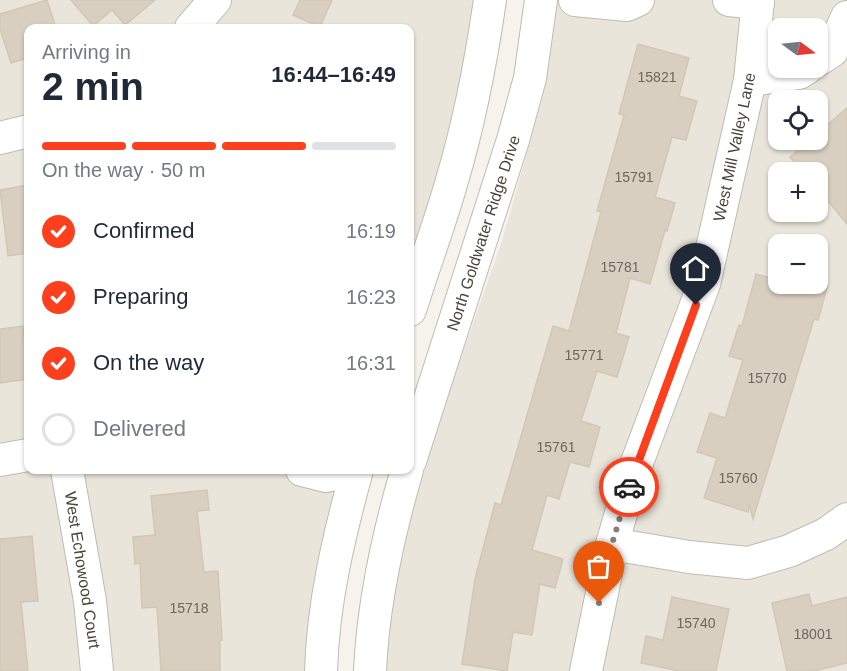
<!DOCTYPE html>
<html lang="en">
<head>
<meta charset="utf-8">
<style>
  :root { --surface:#fff; --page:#f6f6f7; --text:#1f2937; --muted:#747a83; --line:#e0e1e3; --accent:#fc3f1d }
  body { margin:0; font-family:Helvetica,sans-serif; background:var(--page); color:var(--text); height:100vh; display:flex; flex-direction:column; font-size:22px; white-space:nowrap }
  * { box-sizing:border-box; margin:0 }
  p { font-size:20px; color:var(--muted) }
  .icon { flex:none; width:33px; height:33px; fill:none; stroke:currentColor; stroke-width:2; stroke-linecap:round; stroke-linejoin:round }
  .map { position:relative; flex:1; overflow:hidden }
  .drawer { position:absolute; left:24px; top:24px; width:390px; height:450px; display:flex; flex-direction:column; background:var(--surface); border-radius:12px; box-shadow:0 2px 4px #0004 }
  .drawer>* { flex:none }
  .needle { width:39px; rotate:105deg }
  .buttons { position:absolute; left:768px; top:18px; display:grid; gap:12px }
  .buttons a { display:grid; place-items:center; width:60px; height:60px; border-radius:12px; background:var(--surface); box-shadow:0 2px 4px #0004; font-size:30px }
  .pin { position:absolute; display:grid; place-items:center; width:51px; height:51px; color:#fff; margin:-62px -26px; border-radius:50% 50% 50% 0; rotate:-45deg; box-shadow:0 0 6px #0007 }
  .pin .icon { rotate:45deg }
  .courier { position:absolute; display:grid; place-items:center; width:60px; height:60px; margin:-30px; border:4px solid #fc3f1d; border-radius:50%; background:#fff; color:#222; box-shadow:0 2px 8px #0007 }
  .headline em { font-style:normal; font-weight:700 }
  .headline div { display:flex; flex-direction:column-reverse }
  .headline { display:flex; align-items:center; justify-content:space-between; height:102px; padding:0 18px }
  h1 { font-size:39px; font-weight:700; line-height:45px }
  .bar { display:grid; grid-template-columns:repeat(4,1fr); gap:9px 6px; align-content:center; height:72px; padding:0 18px }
  .bar i { height:8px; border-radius:4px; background:var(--line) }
  .bar .selected { background:var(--accent) }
  .bar p { grid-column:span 4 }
  ol { padding:0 18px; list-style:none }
  li { display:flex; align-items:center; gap:18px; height:66px }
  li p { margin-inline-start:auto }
  li .icon { padding:6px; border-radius:50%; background:var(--accent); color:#fff; stroke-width:4 }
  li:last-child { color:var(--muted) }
  li i { width:33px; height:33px; border:3px solid var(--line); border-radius:50% }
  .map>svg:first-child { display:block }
  .residential { fill:#eae5da; fill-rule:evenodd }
  .building { fill:#d8cfc1; stroke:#d3c7b4; stroke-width:1.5 }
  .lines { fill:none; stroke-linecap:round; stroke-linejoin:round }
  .minor-casing { stroke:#c2bbae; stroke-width:34 }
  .minor { stroke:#fff; stroke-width:32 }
  .done { stroke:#878178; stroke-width:6; stroke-dasharray:0 10.8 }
  .route { stroke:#fc3f1d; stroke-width:8 }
  .labels { text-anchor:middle; stroke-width:5; stroke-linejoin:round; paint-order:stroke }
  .number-label { font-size:14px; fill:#6e675b }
  .street-label { font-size:16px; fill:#4b4439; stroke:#fff }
</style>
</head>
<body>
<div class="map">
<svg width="847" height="671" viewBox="0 0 847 671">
  <rect width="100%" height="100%" fill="#f6f3ec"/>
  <!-- residential -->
  <g class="residential">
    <path d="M0,0H477L452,143L410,269V28H28V470H345L309,671H0Z"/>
    <path d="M552,0H847V671H385L393,585L421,471L502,241L543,96ZM778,28H818V68H778ZM778,100H818V140H778ZM778,172H818V212H778ZM778,244H818V284H778Z"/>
  </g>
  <!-- building -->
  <g class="building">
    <path d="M47,0L56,28H28V58L11,63L0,29V14Z"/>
    <path d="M71,0H155L125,25L112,10L93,26Z"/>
    <path d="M300,0H332L320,27L293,15Z"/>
    <path d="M638,44L689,58L679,96L697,101L686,140L672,137L655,197L675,203L667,231L665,230L650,284L630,278L616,333L629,337L617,377L597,371L581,421L600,427L589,467L570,462L559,499L547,495L532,550L563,559L555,588L540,584L532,635L513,632L507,671L462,664L475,579L495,503L501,505L553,326L569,331L601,212L597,211L624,115L619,114Z"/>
    <path d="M847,108V224L818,189V172H804L790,157L810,140H818V133Z"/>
    <path d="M28,185V253L8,256L0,190Z"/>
    <path d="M756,274L778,280V284H828L818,320L814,319L753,519L749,504L748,512L704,498L717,458L697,452L710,413L725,418L743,360L729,356L739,325L742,326Z"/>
    <path d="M23,326L28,379L0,383V329Z"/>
    <path d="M207,490L209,510L197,511L204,572L218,571L222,640H220V671H161L157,607L142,608L140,563L135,564L133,537L155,535L151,496Z"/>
    <path d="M32,536L38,601L21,602L28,671H0V539Z"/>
    <path d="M809,594L812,606L847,597V663L814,671H787L772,603Z"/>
    <path d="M672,597L729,609L716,671H679L641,663L646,636L663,640Z"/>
  </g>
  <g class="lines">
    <!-- minor casing -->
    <g class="minor-casing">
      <g id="minor">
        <path d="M575,0L627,5L638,0"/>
        <path d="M729,0L758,3"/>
        <path d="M191,28L215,0"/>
        <path d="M818,60L832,51L847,17"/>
        <path d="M750,80L799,73L807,68"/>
        <path d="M0,138L28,131"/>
        <path d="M410,310C423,268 439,226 451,184C469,124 481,62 490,0"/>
        <path d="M0,460L28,455"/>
        <path d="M410,461L513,140L530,78L541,0"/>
        <path d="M67,470L90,601L97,671"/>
        <path d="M302,470L326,476L350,470"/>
        <path d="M612,544L689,557L748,563L789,551L826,534L847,519"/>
        <path d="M321,671C323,602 339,536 357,470"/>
        <path d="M370,671C373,603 388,535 407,470"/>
        <path d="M586,671L612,544L633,473L704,284L750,80L758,0"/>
      </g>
    </g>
    <!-- minor -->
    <use href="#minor" class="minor"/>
  </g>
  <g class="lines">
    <!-- done -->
    <path class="done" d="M599,603L612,544L629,487"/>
    <!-- route -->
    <path class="route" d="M629,487L696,305"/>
  </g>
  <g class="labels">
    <!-- number labels -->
    <g class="number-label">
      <text x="657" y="82">15821</text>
      <text x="634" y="182">15791</text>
      <text x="620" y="272">15781</text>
      <text x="584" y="360">15771</text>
      <text x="767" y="383">15770</text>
      <text x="556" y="452">15761</text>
      <text x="738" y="483">15760</text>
      <text x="189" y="613">15718</text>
      <text x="696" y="628">15740</text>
      <text x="813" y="639">18001</text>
    </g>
    <!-- street labels -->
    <g class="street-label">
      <text transform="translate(734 147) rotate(-78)" y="6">West Mill Valley Lane</text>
      <text transform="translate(483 233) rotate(-72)" y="6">North Goldwater Ridge Drive</text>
      <text transform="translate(83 570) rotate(81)" y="6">West Echowood Court</text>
    </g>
  </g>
</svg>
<div class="buttons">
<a><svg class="needle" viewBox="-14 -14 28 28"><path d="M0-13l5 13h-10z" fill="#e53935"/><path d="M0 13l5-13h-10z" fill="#747a83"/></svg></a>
<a><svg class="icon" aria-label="locate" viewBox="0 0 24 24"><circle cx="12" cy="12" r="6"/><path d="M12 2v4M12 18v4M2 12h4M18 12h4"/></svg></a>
<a>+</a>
<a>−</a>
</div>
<div class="pin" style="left:599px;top:603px;background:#ea580c"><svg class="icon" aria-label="bag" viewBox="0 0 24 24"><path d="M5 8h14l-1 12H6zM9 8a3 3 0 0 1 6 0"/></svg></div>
<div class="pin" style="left:696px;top:305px;background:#1f2937"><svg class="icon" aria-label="home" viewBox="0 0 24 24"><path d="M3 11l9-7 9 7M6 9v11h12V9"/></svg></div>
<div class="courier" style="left:629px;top:487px"><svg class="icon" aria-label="car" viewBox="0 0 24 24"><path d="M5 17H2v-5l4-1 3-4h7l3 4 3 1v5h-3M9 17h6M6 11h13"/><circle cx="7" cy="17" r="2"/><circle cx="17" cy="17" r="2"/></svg></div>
<section class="drawer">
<div class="headline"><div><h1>2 min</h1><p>Arriving in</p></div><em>16:44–16:49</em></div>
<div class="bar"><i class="selected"></i><i class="selected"></i><i class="selected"></i><i></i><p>On the way · 50 m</p></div>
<ol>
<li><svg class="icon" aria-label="check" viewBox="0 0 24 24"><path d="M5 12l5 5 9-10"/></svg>Confirmed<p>16:19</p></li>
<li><svg class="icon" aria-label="check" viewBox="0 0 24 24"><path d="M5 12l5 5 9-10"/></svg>Preparing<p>16:23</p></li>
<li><svg class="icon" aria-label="check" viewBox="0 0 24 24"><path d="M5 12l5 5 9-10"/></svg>On the way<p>16:31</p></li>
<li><i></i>Delivered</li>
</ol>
</section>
</div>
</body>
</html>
